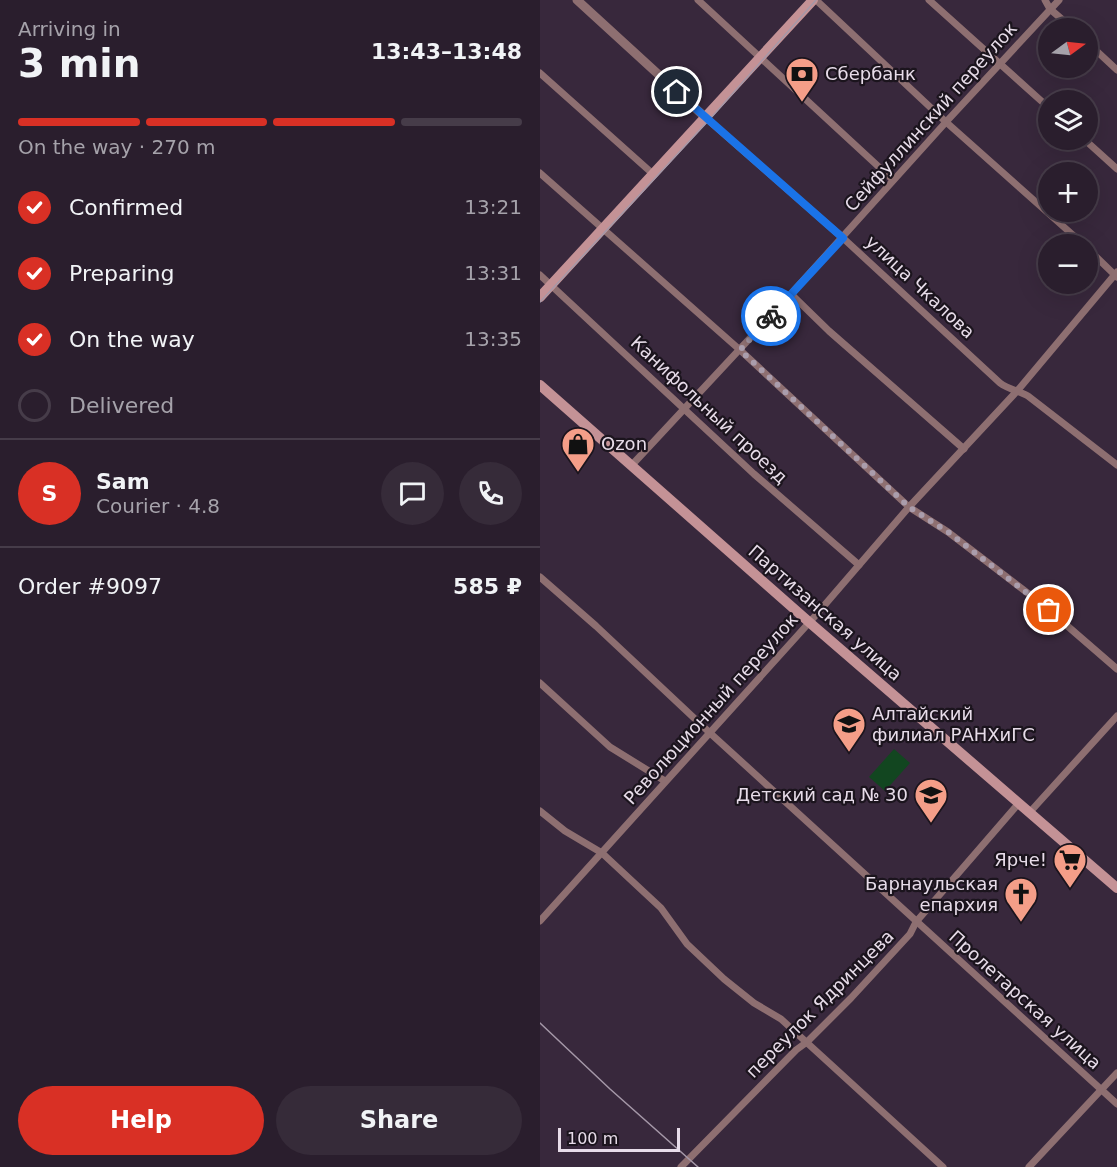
<!DOCTYPE html>
<html lang="en">
<head>
<meta charset="utf-8">
<style>
  :root { --surface:#2a1e2d; --page:#362b39; --text:#f1f3f6; --muted:#a5a2aa; --line:#463c49; --accent:#d93025 }
  body { margin:0; font-family:"DejaVu Sans",sans-serif; background:var(--page); color:var(--text); height:100vh; display:flex; flex-direction:column; font-size:22px; white-space:nowrap }
  * { box-sizing:border-box; margin:0 }
  p { font-size:20px; color:var(--muted) }
  .icon { flex:none; width:33px; height:33px; fill:none; stroke:currentColor; stroke-width:2; stroke-linecap:round; stroke-linejoin:round }
  .map { position:relative; flex:1; overflow:hidden }
  .sheet { display:flex; flex-direction:column; background:var(--surface); width:540px }
  .sheet>* { flex:none }
  .needle { width:39px; rotate:75deg }
  .controls { position:absolute; left:498px; top:18px; display:grid; gap:12px }
  .controls a { display:grid; place-items:center; width:60px; height:60px; border-radius:50%; background:var(--surface); box-shadow:0 6px 24px #0002,0 0 0 2px var(--line); font-size:30px }
  .scale { position:absolute; left:18px; bottom:15px; width:122px; box-sizing:border-box; padding-left:6px; border:3px solid #e7dce9; border-top:0; font-size:16px; line-height:21px; white-space:nowrap; color:#e7dce9; -webkit-text-stroke:4px #1b141d; paint-order:stroke }
  .pin { position:absolute; display:grid; place-items:center; width:51px; height:51px; color:#fff; margin:-26px; border:3px solid #fff; border-radius:50%; box-shadow:0 2px 6px #0007 }
  .courier { position:absolute; display:grid; place-items:center; width:60px; height:60px; margin:-30px; border:4px solid #1a73e8; border-radius:50%; background:#fff; color:#222; box-shadow:0 2px 8px #0007 }
  .summary em { font-style:normal; font-weight:700 }
  .summary div { display:flex; flex-direction:column-reverse }
  .summary { display:flex; align-items:center; justify-content:space-between; height:102px; padding:0 18px }
  h1 { font-size:39px; font-weight:700; line-height:45px }
  .bar { display:grid; grid-template-columns:repeat(4,1fr); gap:9px 6px; align-content:center; height:72px; padding:0 18px }
  .bar i { height:8px; border-radius:4px; background:var(--line) }
  .bar .on { background:var(--accent) }
  .bar p { grid-column:span 4 }
  .line { display:flex; align-items:center; gap:15px; padding:0 18px; border-top:2px solid var(--line) }
  .line div { flex:1 }
  .round { display:grid; place-items:center; flex:none; width:63px; height:63px; border-radius:32px; background:var(--page) }
  ol { padding:0 18px; list-style:none }
  li { display:flex; align-items:center; gap:18px; height:66px }
  li p { margin-inline-start:auto }
  li .icon { padding:6px; border-radius:50%; background:var(--accent); color:#fff; stroke-width:4 }
  li:last-child { color:var(--muted) }
  li i { width:33px; height:33px; border:3px solid var(--line); border-radius:50% }
  .primary-button { display:flex; gap:12px; margin-top:auto; padding:12px 18px }
  .primary-button a { flex:1; height:69px; border-radius:36px; background:var(--accent); color:#fff; font-size:24px; font-weight:700; line-height:69px; text-align:center }
  .primary-button a+a { background:var(--page); color:var(--text) }
  main { display:flex; flex:1; min-height:0 }
  .map>svg:first-child { display:block }
  .green { fill:#124620 }
  .lines { fill:none; stroke-linecap:round; stroke-linejoin:round }
  .minor { stroke:#8e6f71; stroke-width:7 }
  .tertiary { stroke:#8e6f71; stroke-width:9 }
  .secondary { stroke:#c49296; stroke-width:10 }
  .tram { stroke:#a598a8; stroke-width:1.5 }
  .done { stroke:#aa9dac; stroke-width:6; stroke-dasharray:0 10.8 }
  .route { stroke:#1a73e8; stroke-width:8 }
  .labels { text-anchor:middle; stroke-width:4.5; stroke-linejoin:round; paint-order:stroke }
  .poi-label { font-size:18px; fill:#e7dce9; stroke:#1b141d; text-anchor:start }
  .street-label { font-size:18px; fill:#e7dce9; stroke:#1b141d }
</style>
</head>
<body>
<main>
<section class="sheet">
<div class="summary"><div><h1>3 min</h1><p>Arriving in</p></div><em>13:43–13:48</em></div>
<div class="bar"><i class="on"></i><i class="on"></i><i class="on"></i><i></i><p>On the way · 270 m</p></div>
<ol>
<li><svg class="icon" aria-label="check" viewBox="0 0 24 24"><path d="M5 12l5 5 9-10"/></svg>Confirmed<p>13:21</p></li>
<li><svg class="icon" aria-label="check" viewBox="0 0 24 24"><path d="M5 12l5 5 9-10"/></svg>Preparing<p>13:31</p></li>
<li><svg class="icon" aria-label="check" viewBox="0 0 24 24"><path d="M5 12l5 5 9-10"/></svg>On the way<p>13:35</p></li>
<li><i></i>Delivered</li>
</ol>
<div class="line" style="height:108px"><b class="round" style="background:var(--accent);color:#fff">S</b><div><b>Sam</b><p>Courier · 4.8</p></div><a class="round"><svg class="icon" aria-label="chat" viewBox="0 0 24 24"><path d="M4 5h16v11H9l-5 4z"/></svg></a><a class="round"><svg class="icon" aria-label="phone" viewBox="0 0 24 24"><path d="M5 4h4l2 5-3 2q2 4 5 5l2-3 5 2v4C11 20 4 13 5 4z"/></svg></a></div>
<div class="line" style="height:78px"><div>Order #9097</div><b>585 ₽</b></div>
<div class="primary-button"><a>Help</a><a>Share</a></div>
</section>
<div class="map">
<svg width="577" height="1167" viewBox="0 0 577 1167">
  <rect width="100%" height="100%" fill="#38283c"/>
  <!-- green -->
  <path class="green" d="M354,749L370,763L345,791L329,777Z"/>
  <g class="lines">
    <!-- minor -->
    <g class="minor">
      <path d="M158,0L353,180"/>
      <path d="M276,0L406,122L543,244"/>
      <path d="M389,0L508,107"/>
      <path d="M505,0L510,9L532,28"/>
      <path d="M548,43L577,70"/>
      <path d="M0,73L113,174"/>
      <path d="M166,118L303,238L460,383C468,389 479,391 488,396L577,465"/>
      <path d="M545,140L577,169"/>
      <path d="M0,173L200,350L369,507L408,532L502,604L577,669"/>
      <path d="M548,249L577,277"/>
      <path d="M0,275L214,474L319,565"/>
      <path d="M251,294L289,331L424,449"/>
      <path d="M91,466L251,294L406,122L519,0"/>
      <path d="M0,577L56,626L170,733L577,1104"/>
      <path d="M0,683L70,747L125,781"/>
      <path d="M0,811L25,831L62,853L121,908L147,944L184,979L214,1003L241,1019L403,1167"/>
      <path d="M490,812L577,716"/>
      <path d="M0,921L276,615L369,507L478,390L577,272"/>
      <path d="M141,1167L256,1050L267,1042L311,998L370,934L376,922L479,803"/>
      <path d="M489,1167L577,1073"/>
    </g>
    <!-- tertiary -->
    <path class="tertiary" d="M37,0L166,118"/>
    <!-- secondary -->
    <g class="secondary">
      <path d="M0,297L273,0"/>
      <path d="M0,385L269,622L577,888"/>
    </g>
    <!-- tram -->
    <g class="tram">
      <path d="M0,302L169,120L276,0"/>
      <path d="M0,1023L70,1089L158,1167"/>
    </g>
  </g>
  <g class="lines">
    <!-- done -->
    <path class="done" d="M231,316L200,350L369,507L408,532L509,610"/>
    <!-- route -->
    <path class="route" d="M137,92L303,238L231,316"/>
  </g>
  <!-- icons -->
  <defs>
    <g id="bank-pin" transform="scale(1.725)"><path d="M0 17L-7.5 6A9.5 9.5 0 1 1 7.5 6Z" fill="#f49e88" stroke="#1b141d"/><path d="M-6-4H6V4H-6ZM0-2.3a2.3 2.3 0 1 0 0 4.6a2.3 2.3 0 1 0 0-4.6Z" fill="#111"/></g>
    <g id="shop-pin" transform="scale(1.725)"><path d="M0 17L-7.5 6A9.5 9.5 0 1 1 7.5 6Z" fill="#f49e88" stroke="#1b141d"/><path d="M-5-2.5h2.3a2.7 3.5 0 0 1 5.4 0H5L5.5 6h-11ZM-1.5-2.5h3a1.5 2.3 0 0 0-3 0Z" fill="#111"/></g>
    <g id="university-pin" transform="scale(1.725)"><path d="M0 17L-7.5 6A9.5 9.5 0 1 1 7.5 6Z" fill="#f49e88" stroke="#1b141d"/><path d="M0-5L7-2L0 1L-7-2ZM-4 1L0 2.5L4 1V4Q0 6-4 4Z" fill="#111"/></g>
    <g id="school-pin" transform="scale(1.725)"><path d="M0 17L-7.5 6A9.5 9.5 0 1 1 7.5 6Z" fill="#f49e88" stroke="#1b141d"/><path d="M0-5L7-2L0 1L-7-2ZM-4 1L0 2.5L4 1V4Q0 6-4 4Z" fill="#111"/></g>
    <g id="supermarket-pin" transform="scale(1.725)"><path d="M0 17L-7.5 6A9.5 9.5 0 1 1 7.5 6Z" fill="#f49e88" stroke="#1b141d"/><path d="M-6-5.5h2.5l.6 2H6L4.5 2H-2.5L-4.4-4H-6ZM-1.5 3.2a1.3 1.3 0 1 0 .1 0ZM3 3.2a1.3 1.3 0 1 0 .1 0Z" fill="#111"/></g>
    <g id="church-pin" transform="scale(1.725)"><path d="M0 17L-7.5 6A9.5 9.5 0 1 1 7.5 6Z" fill="#f49e88" stroke="#1b141d"/><path d="M-1.2-6h2.4v3.5h3.3v2.4h-3.3V6h-2.4V-.1h-3.3v-2.4h3.3Z" fill="#111"/></g>
  </defs>
  <g fill-rule="evenodd">
    <use href="#bank-pin" x="262" y="74"/>
    <use href="#shop-pin" x="38" y="444"/>
    <use href="#university-pin" x="309" y="724"/>
    <use href="#school-pin" x="391" y="795"/>
    <use href="#supermarket-pin" x="530" y="860"/>
    <use href="#church-pin" x="481" y="894"/>
  </g>
  <g class="labels">
    <!-- poi labels -->
    <g class="poi-label">
      <text x="285" y="80">Сбербанк</text>
      <text x="61" y="450">Ozon</text>
      <text x="332" y="720">Алтайский<tspan x="332" dy="21">филиал РАНХиГС</tspan></text>
      <text x="368" y="801" text-anchor="end">Детский сад № 30</text>
      <text x="507" y="866" text-anchor="end">Ярче!</text>
      <text x="458" y="890" text-anchor="end">Барнаульская<tspan x="458" dy="21">епархия</tspan></text>
    </g>
    <!-- street labels -->
    <g class="street-label">
      <text transform="translate(391 117) rotate(-48)" y="6">Сейфуллинский переулок</text>
      <text transform="translate(380 287) rotate(43)" y="6">улица Чкалова</text>
      <text transform="translate(169 410) rotate(43)" y="6">Канифольный проезд</text>
      <text transform="translate(285 613) rotate(41)" y="6">Партизанская улица</text>
      <text transform="translate(171 709) rotate(-48)" y="6">Революционный переулок</text>
      <text transform="translate(485 1000) rotate(42)" y="6">Пролетарская улица</text>
      <text transform="translate(280 1004) rotate(-45)" y="6">переулок Ядринцева</text>
    </g>
  </g>
</svg>
<div class="controls">
<a><svg class="needle" viewBox="-14 -14 28 28"><path d="M0-13l5 13h-10z" fill="#e53935"/><path d="M0 13l5-13h-10z" fill="#a5a2aa"/></svg></a>
<a><svg class="icon" aria-label="layers" viewBox="0 0 24 24"><path d="M12 4l9 5-9 5-9-5zM3 14l9 5 9-5"/></svg></a>
<a>+</a>
<a>−</a>
</div>
<div class="scale">100 m</div>
<div class="pin" style="left:509px;top:610px;background:#ea580c"><svg class="icon" aria-label="bag" viewBox="0 0 24 24"><path d="M5 8h14l-1 12H6zM9 8a3 3 0 0 1 6 0"/></svg></div>
<div class="pin" style="left:137px;top:92px;background:#1f2937"><svg class="icon" aria-label="home" viewBox="0 0 24 24"><path d="M3 11l9-7 9 7M6 9v11h12V9"/></svg></div>
<div class="courier" style="left:231px;top:316px"><svg class="icon" aria-label="bike" viewBox="0 0 24 24"><circle cx="6" cy="16" r="4"/><circle cx="18" cy="16" r="4"/><path d="M6 16l4-8h5l3 8M10 8l3 8H6M13 5h3"/></svg></div>
</div>
</main>
</body>
</html>
